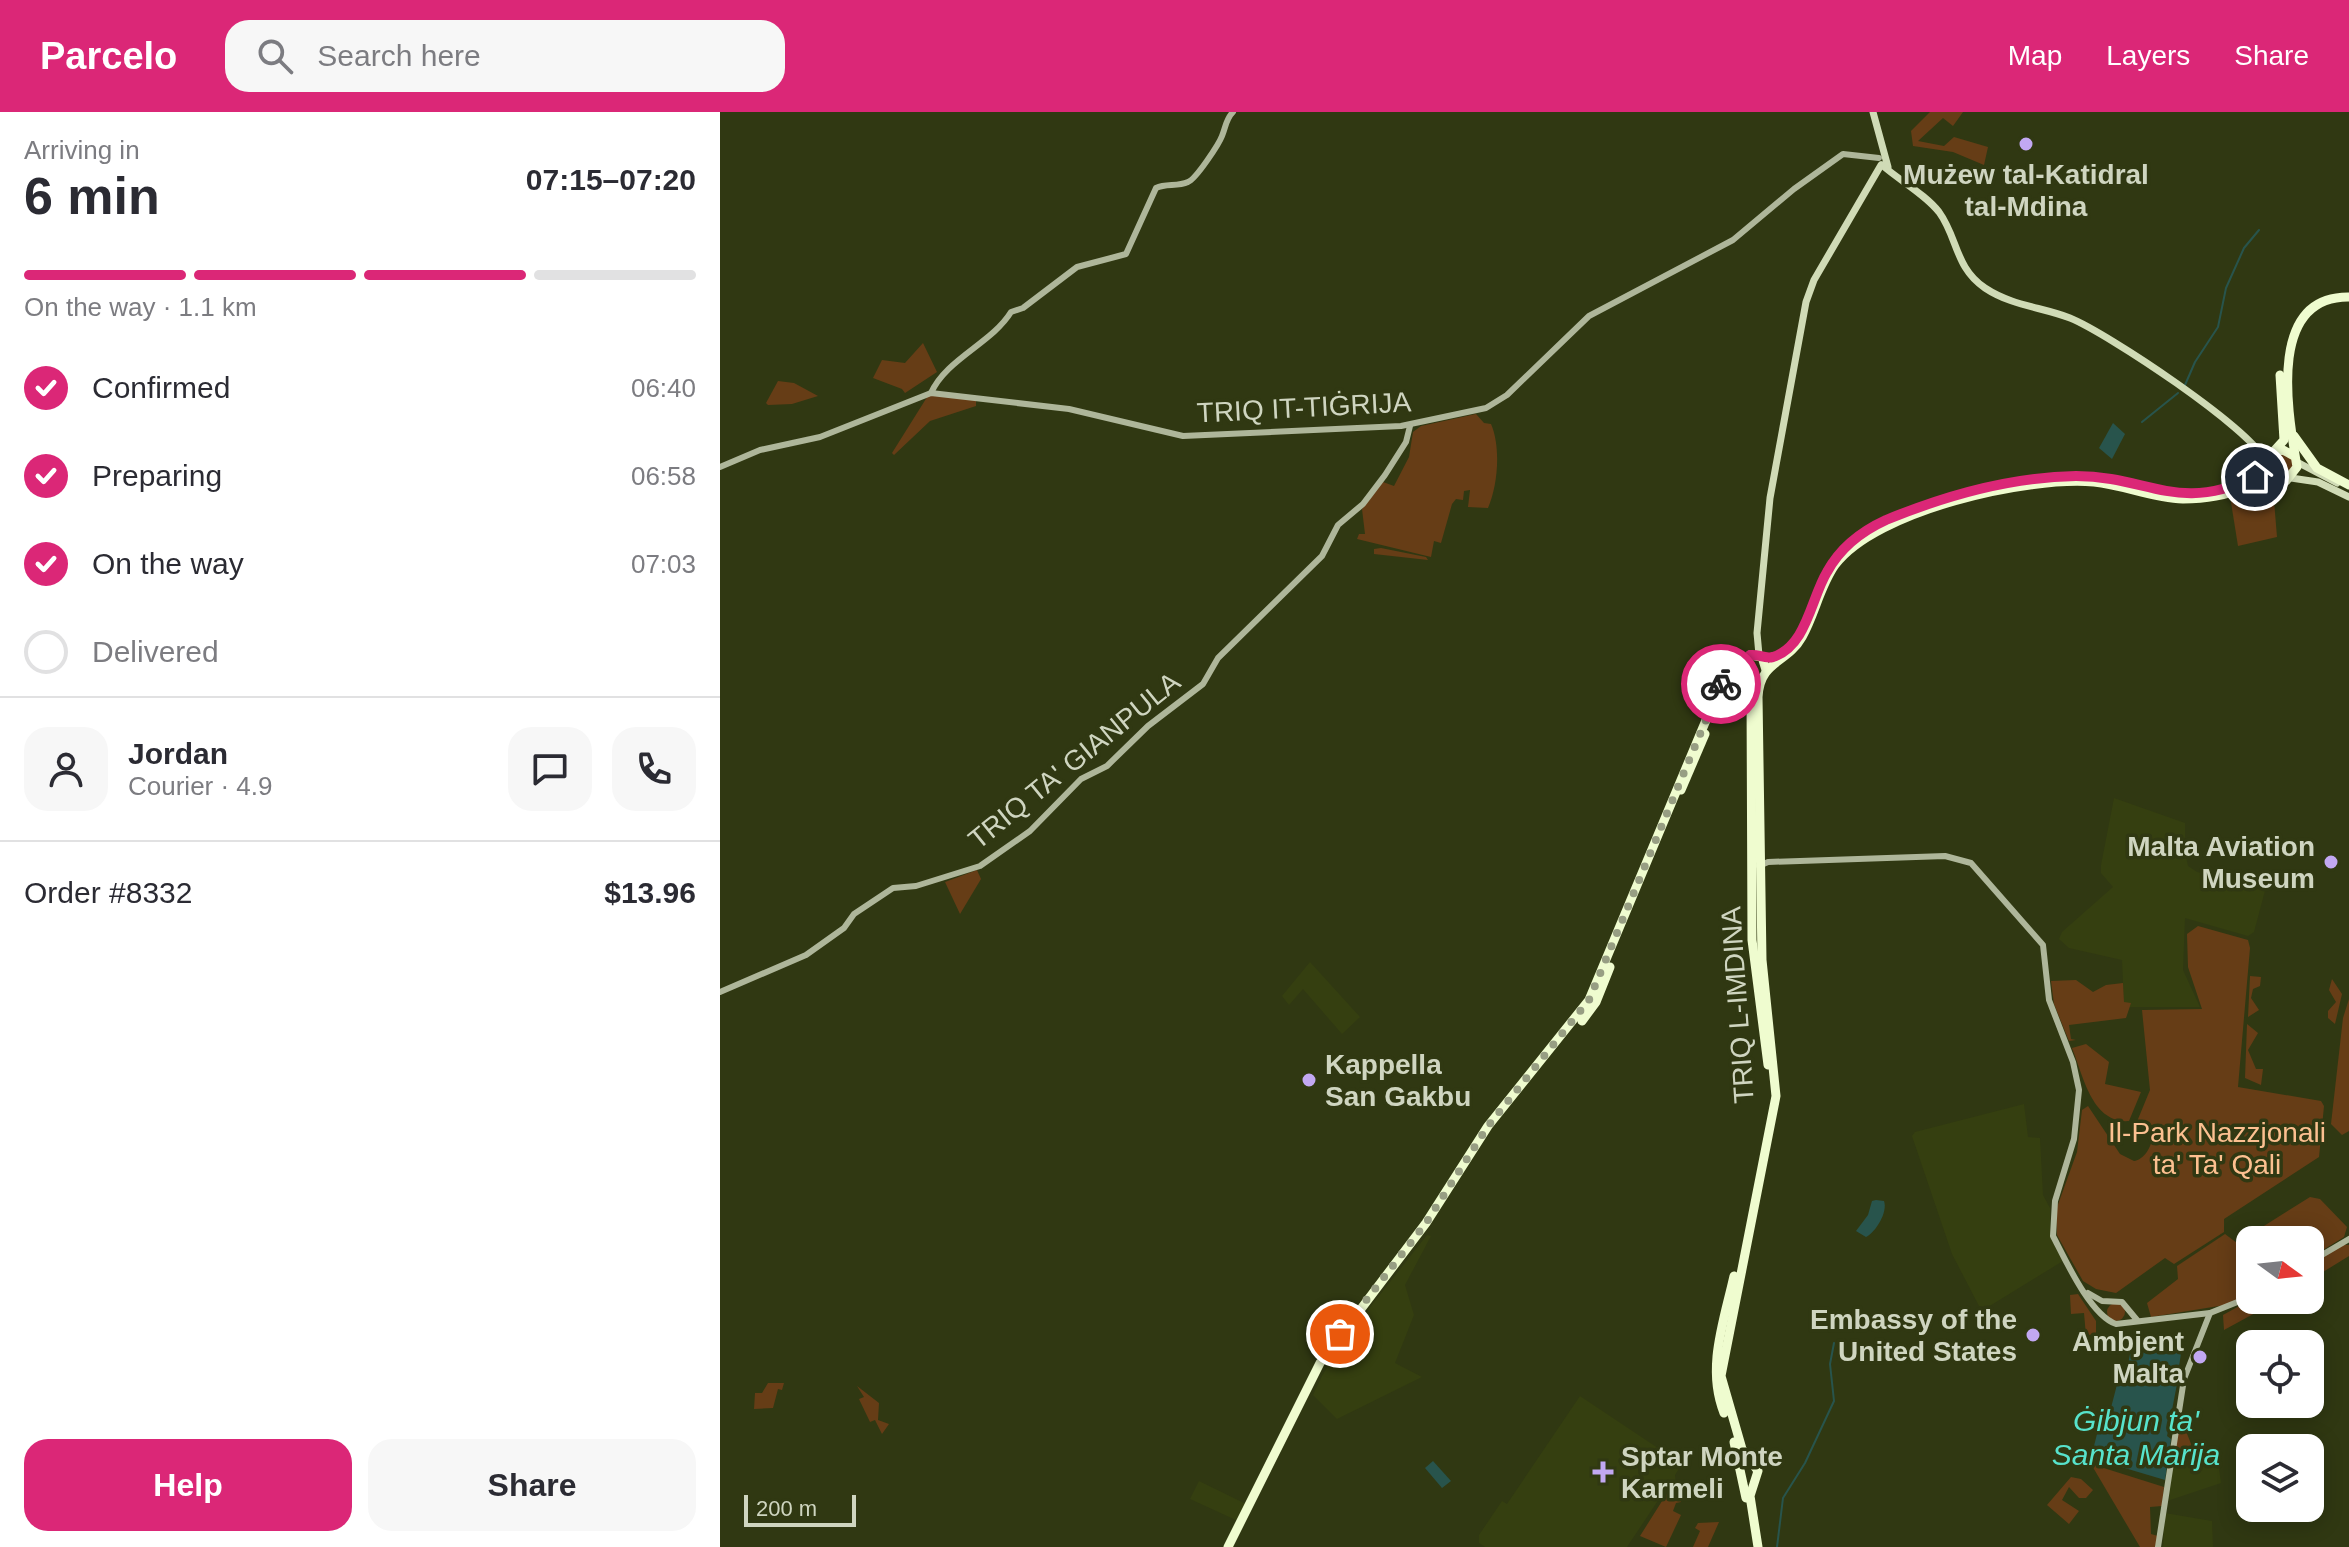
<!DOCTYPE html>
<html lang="en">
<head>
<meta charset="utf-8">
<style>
  :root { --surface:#fff; --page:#f7f7f7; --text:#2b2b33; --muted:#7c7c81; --line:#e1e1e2; --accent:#db2777 }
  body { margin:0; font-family:Helvetica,sans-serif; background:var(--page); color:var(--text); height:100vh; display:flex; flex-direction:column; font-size:30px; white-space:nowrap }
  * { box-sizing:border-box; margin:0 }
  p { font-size:26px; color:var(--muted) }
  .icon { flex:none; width:44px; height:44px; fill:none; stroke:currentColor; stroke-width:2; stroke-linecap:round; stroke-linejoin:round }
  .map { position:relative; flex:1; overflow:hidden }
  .panel { display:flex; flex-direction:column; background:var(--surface); width:720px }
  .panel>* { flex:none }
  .needle { width:52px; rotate:105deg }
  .controls { position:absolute; left:1516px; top:1114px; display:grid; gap:16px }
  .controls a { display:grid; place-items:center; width:88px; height:88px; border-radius:16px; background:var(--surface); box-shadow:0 4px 20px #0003; font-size:40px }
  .scale { position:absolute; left:24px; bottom:20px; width:112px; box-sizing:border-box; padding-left:8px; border:4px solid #cfd5c0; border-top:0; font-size:22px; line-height:28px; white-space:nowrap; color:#cfd5c0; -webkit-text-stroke:6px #303812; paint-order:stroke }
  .pin { position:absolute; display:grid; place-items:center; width:68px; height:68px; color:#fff; margin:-34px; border:4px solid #fff; border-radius:50%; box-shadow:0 2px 8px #0007 }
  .courier { position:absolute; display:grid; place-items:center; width:80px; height:80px; margin:-40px; border:6px solid #db2777; border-radius:50%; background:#fff; color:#222; box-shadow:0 2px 10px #0007 }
  .headline em { font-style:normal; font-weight:700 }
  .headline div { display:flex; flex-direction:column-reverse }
  .headline { display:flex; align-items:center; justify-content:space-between; height:136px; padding:0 24px }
  h1 { font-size:52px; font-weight:700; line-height:60px }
  .bar { display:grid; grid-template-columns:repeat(4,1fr); gap:12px 8px; align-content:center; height:96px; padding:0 24px }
  .bar i { height:10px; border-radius:6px; background:var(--line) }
  .bar .selected { background:var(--accent) }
  .bar p { grid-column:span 4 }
  .line { display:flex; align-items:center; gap:20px; padding:0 24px; border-top:2px solid var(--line) }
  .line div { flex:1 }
  .round { display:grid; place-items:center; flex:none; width:84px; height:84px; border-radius:24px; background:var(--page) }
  ol { padding:0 24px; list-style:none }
  li { display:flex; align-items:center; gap:24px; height:88px }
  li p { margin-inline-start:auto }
  li .icon { padding:8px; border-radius:50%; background:var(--accent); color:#fff; stroke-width:4 }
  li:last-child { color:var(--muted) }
  li i { width:44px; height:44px; border:4px solid var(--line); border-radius:50% }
  .cta { display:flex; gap:16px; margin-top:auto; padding:16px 24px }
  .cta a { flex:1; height:92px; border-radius:24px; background:var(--accent); color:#fff; font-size:32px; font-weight:700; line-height:92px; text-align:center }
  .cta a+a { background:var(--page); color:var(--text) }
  header { display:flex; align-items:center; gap:48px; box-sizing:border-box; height:112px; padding:0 40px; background:var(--accent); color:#fff }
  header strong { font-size:38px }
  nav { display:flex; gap:44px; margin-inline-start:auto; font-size:28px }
  .search { width:560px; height:72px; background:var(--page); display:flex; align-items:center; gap:20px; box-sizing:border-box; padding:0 28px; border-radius:24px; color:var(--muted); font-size:30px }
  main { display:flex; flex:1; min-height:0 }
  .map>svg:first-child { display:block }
  .built { fill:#353f10 }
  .green { fill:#663d16 }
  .water { fill:#28544c }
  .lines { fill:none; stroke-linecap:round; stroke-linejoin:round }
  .stream { stroke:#28544c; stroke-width:2 }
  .secondary { stroke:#aeb69a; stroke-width:6 }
  .primary { stroke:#d0dbb6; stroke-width:7 }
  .highway { stroke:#effccf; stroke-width:9 }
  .done { stroke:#979e83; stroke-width:8; stroke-dasharray:0 14.4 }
  .route { stroke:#db2777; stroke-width:10 }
  .poi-dot { fill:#c2a8f2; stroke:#303812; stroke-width:3 }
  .labels { text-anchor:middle; stroke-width:7; stroke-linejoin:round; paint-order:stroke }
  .poi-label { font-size:28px; font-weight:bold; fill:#cfd5c0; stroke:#303812; text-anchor:end }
  .street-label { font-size:28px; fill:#cfd5c0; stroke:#303812 }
  .park-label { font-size:28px; fill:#fcc090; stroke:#303812 }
  .water-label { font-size:30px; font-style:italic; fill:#57e3cc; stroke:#303812 }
</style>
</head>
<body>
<header>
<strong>Parcelo</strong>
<div class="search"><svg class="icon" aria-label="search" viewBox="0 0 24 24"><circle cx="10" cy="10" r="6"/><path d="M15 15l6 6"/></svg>Search here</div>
<nav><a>Map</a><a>Layers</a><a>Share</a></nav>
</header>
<main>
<section class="panel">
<div class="headline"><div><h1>6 min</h1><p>Arriving in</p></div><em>07:15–07:20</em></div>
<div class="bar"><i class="selected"></i><i class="selected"></i><i class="selected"></i><i></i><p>On the way · 1.1 km</p></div>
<ol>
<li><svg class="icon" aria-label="check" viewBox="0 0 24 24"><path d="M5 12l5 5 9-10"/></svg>Confirmed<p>06:40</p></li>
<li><svg class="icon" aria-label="check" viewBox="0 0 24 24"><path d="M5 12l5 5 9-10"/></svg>Preparing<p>06:58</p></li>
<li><svg class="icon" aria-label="check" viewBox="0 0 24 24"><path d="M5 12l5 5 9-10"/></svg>On the way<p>07:03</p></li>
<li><i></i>Delivered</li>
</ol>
<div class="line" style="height:144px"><a class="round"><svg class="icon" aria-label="person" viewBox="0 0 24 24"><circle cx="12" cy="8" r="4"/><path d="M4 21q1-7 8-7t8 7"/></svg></a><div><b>Jordan</b><p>Courier · 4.9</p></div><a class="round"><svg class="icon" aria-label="chat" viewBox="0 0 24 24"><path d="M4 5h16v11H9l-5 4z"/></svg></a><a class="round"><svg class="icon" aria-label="phone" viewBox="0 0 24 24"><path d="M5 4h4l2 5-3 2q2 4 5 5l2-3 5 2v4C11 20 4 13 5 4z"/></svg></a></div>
<div class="line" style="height:104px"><div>Order #8332</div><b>$13.96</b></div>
<div class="cta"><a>Help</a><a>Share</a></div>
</section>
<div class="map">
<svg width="1629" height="1435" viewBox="0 0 1629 1435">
  <rect width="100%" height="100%" fill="#303812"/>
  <!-- built -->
  <g class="built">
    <path d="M1394,686L1465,711V740L1468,754L1477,760L1546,775L1534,820L1528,824L1465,806L1463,858L1480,895H1404L1402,848L1349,836L1339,827L1342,820L1393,775L1381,761V753Z"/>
    <path d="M590,850L640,905L622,922L583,877L569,893L562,884Z"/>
    <path d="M1304,992L1308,1025L1320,1026L1323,1083L1330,1096V1124L1343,1149L1268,1195L1259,1194L1232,1142L1192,1024L1195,1020Z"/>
    <path d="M707,1123L711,1124L685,1173L694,1203L675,1251L702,1265L617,1307L593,1283L602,1264L622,1231Z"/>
    <path d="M860,1284L962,1352L955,1363L956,1374L947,1375L907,1435H765L759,1431V1423L782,1389L787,1392Z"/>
    <path d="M1454,1341L1470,1344V1348L1498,1350L1501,1371L1450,1388L1448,1375Z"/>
    <path d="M479,1369L526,1392L518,1409L470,1387Z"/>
    <path d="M1445,1401L1492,1409L1493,1435H1443Z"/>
  </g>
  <!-- green -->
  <g class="green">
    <path d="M1210,0H1243L1233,14L1223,6L1198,29L1224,34L1234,25L1268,35L1264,53L1233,40L1193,34L1191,19Z"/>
    <path d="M203,231L217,260L185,281L182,277L153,266L162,248L185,251Z"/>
    <path d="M58,269L74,271L98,284L72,292L48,293L46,291Z"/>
    <path d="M209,282L256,285V294L210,309L174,343L172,341Z"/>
    <path d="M756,302L764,311L771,312C781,335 778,373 768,396L748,395L750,378L744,379L743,388L736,387L732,392L721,431L714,429L711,445L637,427L639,422H645L642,397L663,370L674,374L689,345L693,320L701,314Z"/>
    <circle cx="1562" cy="353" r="12"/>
    <path d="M1553,376L1557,425L1518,434L1510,384Z"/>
    <path d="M661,436L706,445L708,448L654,442V437Z"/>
    <path d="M257,758L261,767L240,802L225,770Z"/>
    <path d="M1478,814L1528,828L1530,836L1518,975L1601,989L1604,994L1599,1045L1504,1107V1120L1454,1152L1445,1146L1396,1181L1376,1177L1363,1169L1337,1123L1336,1098L1357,1040L1362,998L1368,994L1400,1042L1414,1049C1425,1048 1434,1031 1432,1021L1416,1012L1430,978L1422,898L1482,897L1468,855L1467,822Z"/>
    <path d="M1530,864L1541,865L1540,874L1533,877L1531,886L1539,898L1528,905Z"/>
    <path d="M1612,867L1622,882L1615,912L1608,906V899L1616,890L1609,878Z"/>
    <path d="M1356,868L1373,880L1386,873L1403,871L1404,890L1411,891L1406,906L1349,913L1351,927L1356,928L1349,929L1334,892L1331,869Z"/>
    <path d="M1629,887V1019L1622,1023L1611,1012L1623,906Z"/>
    <path d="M1527,912L1538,921L1528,938L1536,957H1543L1541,973L1525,966Z"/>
    <path d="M1366,932L1389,950L1385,972L1421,980L1409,1009C1372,1012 1363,963 1352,936Z"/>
    <path d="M1590,1085L1600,1087L1627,1115L1624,1125L1590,1146V1128H1530V1181L1505,1193L1431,1205L1427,1191L1458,1167L1457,1154L1505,1122L1517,1131Z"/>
    <path d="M1622,1133H1629V1144L1590,1168V1152Z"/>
    <path d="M1358,1182L1376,1209V1221L1366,1224L1364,1201L1351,1202L1350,1183Z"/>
    <path d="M1530,1188H1559L1504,1218L1503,1203Z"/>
    <circle cx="1396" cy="1200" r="9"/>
    <path d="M48,1271H64L62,1278L58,1277L53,1296L34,1297L35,1281H42Z"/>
    <path d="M137,1274L159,1291L158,1308L169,1312L162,1322L155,1308L150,1310L139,1287L144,1285Z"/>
    <path d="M1464,1314L1473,1337L1470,1344L1454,1341L1457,1320Z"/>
    <path d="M1371,1352L1444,1375L1442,1394L1430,1395L1431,1422L1438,1424L1435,1435H1420Z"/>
    <path d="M1351,1365L1361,1367L1373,1378L1366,1386H1359L1349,1375L1342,1388L1359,1399L1349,1412L1327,1393Z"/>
    <path d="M949,1378L959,1380L961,1390L956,1391L953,1399L961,1403L946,1435L920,1424Z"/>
    <path d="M999,1410L988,1435H973L980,1419L975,1416L978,1411Z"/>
  </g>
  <!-- water -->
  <g class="water">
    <path d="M1393,311L1405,322L1392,347L1379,336Z"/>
    <path d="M1156,1088L1164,1089C1168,1100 1156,1120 1146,1125L1136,1119L1148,1103L1152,1089Z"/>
    <path d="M1413,1226L1462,1235L1457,1267L1407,1258Z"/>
    <path d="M1400,1261L1457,1272L1447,1324L1451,1327L1445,1368L1371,1346L1378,1318L1385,1319Z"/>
    <path d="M713,1349L731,1369L722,1376L705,1356Z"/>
  </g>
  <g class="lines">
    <!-- stream -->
    <g class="stream">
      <path d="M1465,273L1475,250L1498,215L1506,176L1524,136L1539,118"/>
      <path d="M1422,310L1458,281"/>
      <path d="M1057,1435L1063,1386L1085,1351L1114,1289L1110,1252L1114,1231"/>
    </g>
    <!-- secondary -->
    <g class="secondary">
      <path d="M211,281C226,247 272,231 291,200L303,196L357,155L406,142L436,76C446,71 457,75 468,70C476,67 499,32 502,24C506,14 506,7 513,0"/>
      <path d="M0,355L40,338L100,325L211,281L349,297L463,324L681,314L766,296L787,283L869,204L1013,128L1074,77L1123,42L1159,46"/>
      <path d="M1039,754L1048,750L1225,744L1251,751L1323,833L1329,888L1353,950L1359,978L1354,1027L1335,1089L1333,1124C1345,1147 1370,1203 1396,1212L1490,1201L1530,1185"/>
      <path d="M0,880L86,843L124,816L134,802L173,776L196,774L260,754L310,719L361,667L387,654L428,614L483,572L498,546L602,444L618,413L643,392L665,363L686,330L690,314"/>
      <path d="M1590,1150L1629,1127"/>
      <path d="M1368,1181L1382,1189L1402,1190L1417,1208"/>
      <path d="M1438,1435L1464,1267L1490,1201"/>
    </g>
    <!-- primary -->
    <g class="primary">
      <path d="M1153,0L1168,55"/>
      <path d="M1162,53C1180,69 1205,82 1219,100C1238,126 1235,156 1265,176C1292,194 1322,195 1350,206C1387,221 1532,317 1546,350"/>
      <path d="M1577,350L1617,371"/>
      <path d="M1571,366L1598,370L1629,385"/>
      <path d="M1039,543L1037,521L1050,386L1086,190L1094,168L1161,53"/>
    </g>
    <!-- highway -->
    <g class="highway">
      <path d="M1574,324L1597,356L1629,373"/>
      <path d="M1554,339L1564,328L1560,263"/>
      <path d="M1574,344L1563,338L1553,340L1546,350L1548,362L1557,369H1566L1577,355C1569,305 1545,184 1629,185"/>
      <path d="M1530,367L1543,358L1546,351"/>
      <path d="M1022,555L1031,579L1032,828L1048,953"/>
      <path d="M1008,572L1024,560"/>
      <path d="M961,678L985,622"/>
      <path d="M862,909L876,890L890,855"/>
      <path d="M1004,1301C986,1256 1004,1209 1014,1164"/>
      <path d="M1014,1330L1026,1386"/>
      <path d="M508,1435L600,1251L706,1111L768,1014L869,888L1002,570L1030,543L1042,545L1046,558"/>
      <path d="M1038,1435L1030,1384L1038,1359L1022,1337L1001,1264L1056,984L1042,848L1038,585C1040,548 1067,552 1082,525C1095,502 1100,474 1115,453C1156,398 1308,364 1374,370C1404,373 1432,386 1463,387C1483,387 1505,384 1523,376C1533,372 1540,366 1551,365"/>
    </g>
  </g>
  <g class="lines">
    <!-- done -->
    <path class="done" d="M620,1222L706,1111L768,1014L869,888L1001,572"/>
    <!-- route -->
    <path class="route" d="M1001,572L1030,543C1039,542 1044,547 1053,545C1087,534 1091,486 1107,460C1120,436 1142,419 1166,408C1224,384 1292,365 1356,364C1428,364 1457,402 1535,365"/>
  </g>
  <!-- markers -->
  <g class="poi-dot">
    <circle cx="1306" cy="32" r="8"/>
    <circle cx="1611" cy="750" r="8"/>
    <circle cx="589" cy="968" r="8"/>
    <circle cx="1313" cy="1223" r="8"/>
    <circle cx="1480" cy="1245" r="8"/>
    <path d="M879 1348h8v8h8v8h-8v8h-8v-8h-8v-8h8z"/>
  </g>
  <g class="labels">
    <!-- poi labels -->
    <g class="poi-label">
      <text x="1306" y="72" text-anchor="middle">Mużew tal-Katidral<tspan x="1306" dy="32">tal-Mdina</tspan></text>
      <text x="1595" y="744">Malta Aviation<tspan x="1595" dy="32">Museum</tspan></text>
      <text x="605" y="962" text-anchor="start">Kappella<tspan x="605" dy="32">San Gakbu</tspan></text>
      <text x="1297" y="1217">Embassy of the<tspan x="1297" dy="32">United States</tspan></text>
      <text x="1464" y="1239">Ambjent<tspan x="1464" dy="32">Malta</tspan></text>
      <text x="901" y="1354" text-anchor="start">Sptar Monte<tspan x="901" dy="32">Karmeli</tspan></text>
    </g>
    <!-- street labels -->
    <g class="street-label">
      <text transform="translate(584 295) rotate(-3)" y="10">TRIQ IT-TIĠRIJA</text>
      <text transform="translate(354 648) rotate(-39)" y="10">TRIQ TA' GIANPULA</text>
      <text transform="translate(1017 893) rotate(-94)" y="10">TRIQ L-IMDINA</text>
    </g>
    <!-- park labels -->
    <g class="park-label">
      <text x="1497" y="1030">Il-Park Nazzjonali<tspan x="1497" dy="32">ta' Ta' Qali</tspan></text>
    </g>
    <!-- water labels -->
    <g class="water-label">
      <text x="1416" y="1319">Ġibjun ta'<tspan x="1416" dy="34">Santa Marija</tspan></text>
    </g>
  </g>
</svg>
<div class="controls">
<a><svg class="needle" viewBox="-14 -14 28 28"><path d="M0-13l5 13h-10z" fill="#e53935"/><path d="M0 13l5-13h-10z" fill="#7c7c81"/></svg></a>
<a><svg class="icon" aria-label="locate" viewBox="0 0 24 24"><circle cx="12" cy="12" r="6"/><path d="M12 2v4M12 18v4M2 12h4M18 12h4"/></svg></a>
<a><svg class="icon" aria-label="layers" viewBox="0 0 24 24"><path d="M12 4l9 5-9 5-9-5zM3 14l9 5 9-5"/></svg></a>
</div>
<div class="scale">200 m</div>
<div class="pin" style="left:620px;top:1222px;background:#ea580c"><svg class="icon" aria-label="bag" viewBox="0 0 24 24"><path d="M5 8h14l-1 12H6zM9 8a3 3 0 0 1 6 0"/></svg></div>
<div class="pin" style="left:1535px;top:365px;background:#1f2937"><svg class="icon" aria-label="home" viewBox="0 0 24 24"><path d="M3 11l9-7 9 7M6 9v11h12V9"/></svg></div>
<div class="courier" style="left:1001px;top:572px"><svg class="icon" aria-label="bike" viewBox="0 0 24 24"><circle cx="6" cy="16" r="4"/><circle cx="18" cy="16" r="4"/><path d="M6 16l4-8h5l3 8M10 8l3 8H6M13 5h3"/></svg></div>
</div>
</main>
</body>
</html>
